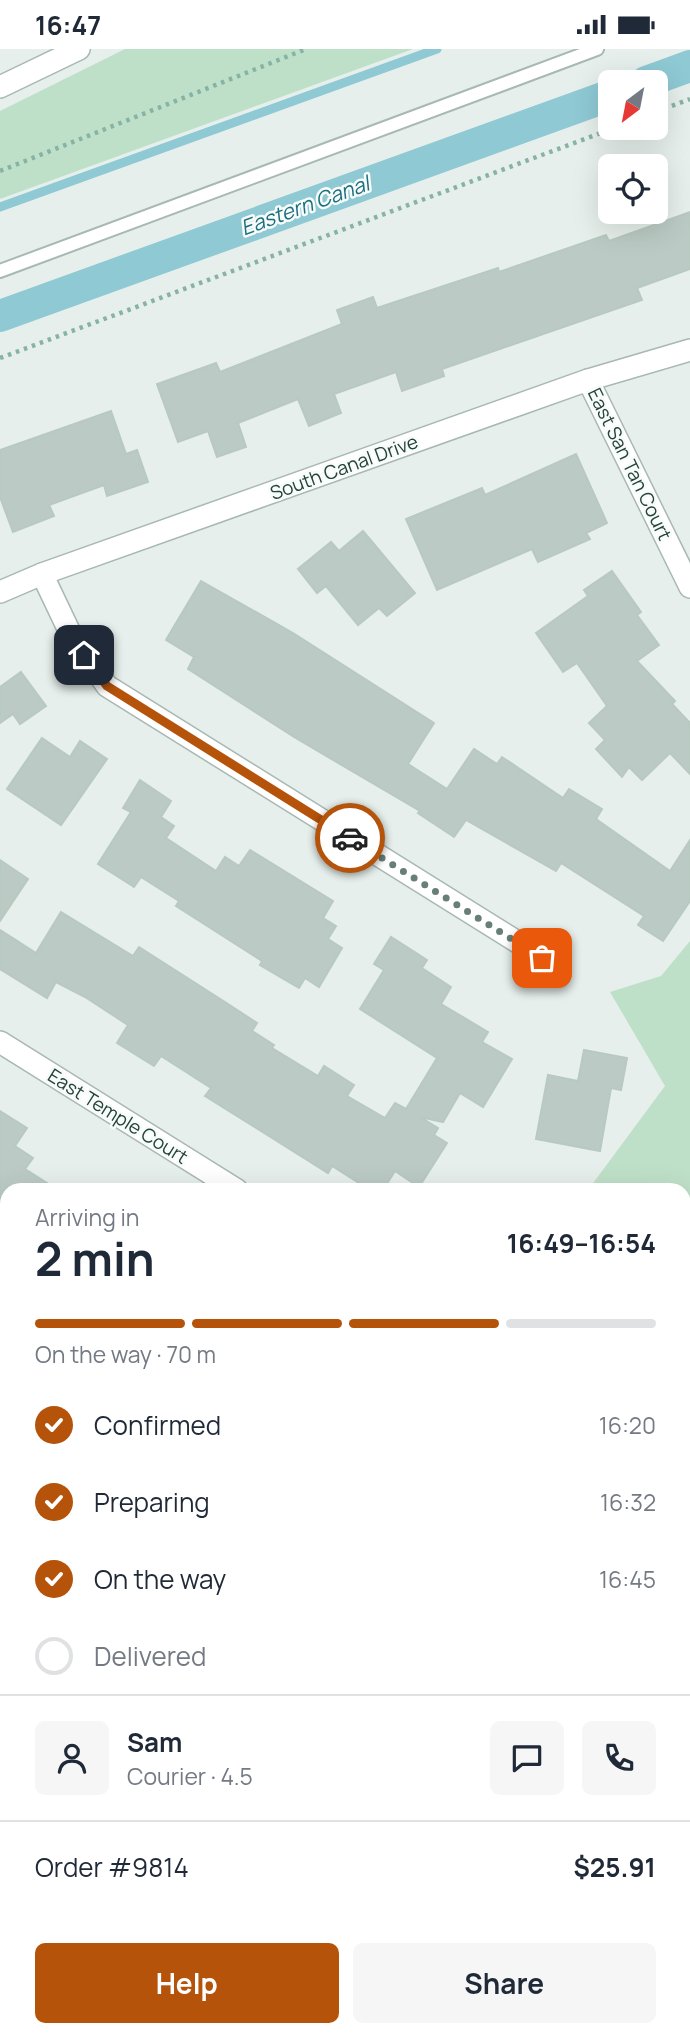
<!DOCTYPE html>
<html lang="en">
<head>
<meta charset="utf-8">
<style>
  :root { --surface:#fff; --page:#f6f6f7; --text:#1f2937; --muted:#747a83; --line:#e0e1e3; --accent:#b45309 }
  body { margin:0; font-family:Manrope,sans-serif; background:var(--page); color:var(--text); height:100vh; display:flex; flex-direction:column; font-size:26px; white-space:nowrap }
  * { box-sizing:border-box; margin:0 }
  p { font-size:23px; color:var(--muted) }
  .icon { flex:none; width:38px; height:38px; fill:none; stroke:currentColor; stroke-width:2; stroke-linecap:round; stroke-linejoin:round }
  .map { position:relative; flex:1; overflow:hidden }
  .details { position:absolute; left:0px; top:1134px; width:691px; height:854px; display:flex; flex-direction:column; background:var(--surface); border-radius:21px 21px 0 0; box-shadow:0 7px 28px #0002 }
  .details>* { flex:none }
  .needle { width:46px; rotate:212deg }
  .buttons { position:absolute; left:598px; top:21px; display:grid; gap:14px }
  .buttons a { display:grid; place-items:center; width:70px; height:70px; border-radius:10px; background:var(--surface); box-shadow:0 7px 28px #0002; font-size:35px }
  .pin { position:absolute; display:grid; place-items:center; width:60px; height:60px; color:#fff; margin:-30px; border-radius:14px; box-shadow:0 4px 10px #0006 }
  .courier { position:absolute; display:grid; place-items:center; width:70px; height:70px; margin:-35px; border:5px solid #b45309; border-radius:50%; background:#fff; color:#222; box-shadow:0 2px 9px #0007 }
  .overview em { font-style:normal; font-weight:700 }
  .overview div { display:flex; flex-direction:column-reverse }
  .overview { display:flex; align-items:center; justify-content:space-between; height:119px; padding:0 35px }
  h1 { font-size:46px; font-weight:700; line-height:52px }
  .bar { display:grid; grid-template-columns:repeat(4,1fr); gap:10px 7px; align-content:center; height:84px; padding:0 35px }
  .bar i { height:9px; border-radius:5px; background:var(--line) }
  .bar .on { background:var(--accent) }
  .bar p { grid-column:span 4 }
  .line { display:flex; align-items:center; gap:18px; padding:0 35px; border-top:2px solid var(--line) }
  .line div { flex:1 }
  .round { display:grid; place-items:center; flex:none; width:74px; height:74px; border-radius:10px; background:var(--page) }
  ol { padding:0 35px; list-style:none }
  li { display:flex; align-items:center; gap:21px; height:77px }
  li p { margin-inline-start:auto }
  li .icon { padding:7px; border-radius:50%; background:var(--accent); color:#fff; stroke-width:4 }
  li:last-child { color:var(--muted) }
  li i { width:38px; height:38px; border:4px solid var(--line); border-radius:50% }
  .primary-button { display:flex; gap:14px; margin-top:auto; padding:14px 35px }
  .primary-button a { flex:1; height:80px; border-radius:10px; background:var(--accent); color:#fff; font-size:28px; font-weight:700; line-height:80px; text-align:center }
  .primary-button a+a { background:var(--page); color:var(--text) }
  .status { display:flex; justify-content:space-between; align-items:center; height:49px; padding:0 35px; background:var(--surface); direction:ltr }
  .status svg { height:19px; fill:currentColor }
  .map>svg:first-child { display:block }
  .green { fill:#bfe0c8 }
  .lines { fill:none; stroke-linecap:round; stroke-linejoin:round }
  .stream { stroke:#8ec9d4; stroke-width:9 }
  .canal { stroke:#8ec9d4; stroke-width:32 }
  .building { fill:#bbcac4; stroke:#b8c9c2; stroke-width:2 }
  .service-casing { stroke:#a8b8b2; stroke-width:16 }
  .minor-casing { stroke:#a8b8b2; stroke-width:24 }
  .secondary-casing { stroke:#a4bbb3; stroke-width:24 }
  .path { stroke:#86b3a5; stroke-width:4.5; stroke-dasharray:3.5 5; stroke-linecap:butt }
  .service { stroke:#fff; stroke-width:12 }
  .minor { stroke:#fff; stroke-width:21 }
  .secondary { stroke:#fff; stroke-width:21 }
  .done { stroke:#687f78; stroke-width:7; stroke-dasharray:0 12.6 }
  .route { stroke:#b45309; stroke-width:9 }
  .labels { text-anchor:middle; stroke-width:5; stroke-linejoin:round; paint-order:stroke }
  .street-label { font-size:19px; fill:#24423a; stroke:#f7fbf9 }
  .water-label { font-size:21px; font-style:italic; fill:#1c6f80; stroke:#f7fbf9 }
</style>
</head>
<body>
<div class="status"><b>16:47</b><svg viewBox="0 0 49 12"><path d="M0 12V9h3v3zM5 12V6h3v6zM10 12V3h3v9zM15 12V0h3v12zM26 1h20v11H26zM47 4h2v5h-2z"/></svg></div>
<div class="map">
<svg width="690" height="1988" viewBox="0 0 690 1988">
  <rect width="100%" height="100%" fill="#e6efeb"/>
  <!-- green -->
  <g class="green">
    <path d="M125,0H413L0,150V62Z"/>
    <path d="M690,892V1223L684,1231V1141H588L665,1037L610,943L661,927Z"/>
  </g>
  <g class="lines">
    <!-- stream -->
    <path class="stream" d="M0,158L437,0"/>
    <!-- canal -->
    <g class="canal">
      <path d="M646,33L690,17"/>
      <path d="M0,267L611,46"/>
    </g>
  </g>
  <!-- building -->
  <g class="building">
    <path d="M690,163V220L637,239L642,251L442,320L444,327L402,342L396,323L334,345L341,364L309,377L298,350L238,374L246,398L217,408L208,382L178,393L157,335L216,314L220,323L342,275L337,261L373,248L377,259L498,219L499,223L606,186L609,192Z"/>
    <path d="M111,362L126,405L137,401L148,433L107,447L104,436L49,456L54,467L13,483L0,448V401Z"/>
    <path d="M576,405L607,474L586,484L590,490L538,513L532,500L437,541L406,470L482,439L485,446Z"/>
    <path d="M363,482L415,544L387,567L379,559L358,576L326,537L317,544L298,520L331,493L339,502Z"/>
    <path d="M612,522L641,563L637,566L659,596L637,612L675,652L672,655L690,674V725L670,704L642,731L629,718L622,728L596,700L605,691L589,674L607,657L577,614L563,623L536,584L588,547L584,541Z"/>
    <path d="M201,532L293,584L434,674L408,715L447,740L474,700L497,715L502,708L563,749L569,740L602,760L596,770L670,822L690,791V852L663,892L638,876L644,867L561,814L556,822L466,771L454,788L418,764L420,762L294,688L188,620L194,608L166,591Z"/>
    <path d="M21,623L46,657L20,675L13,665L0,674V638Z"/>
    <path d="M42,689L70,708L80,692L107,710L61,776L7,740Z"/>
    <path d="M140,731L171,752L161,768L174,777L166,789L216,822L225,808L239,817L250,801L333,852L323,869L336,877L328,890L342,899L319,938L305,929L299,939L260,916L262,912L176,857L179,852L141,828L134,838L98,815L131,763L123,759Z"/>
    <path d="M0,811L28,830L0,872Z"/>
    <path d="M61,863L133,907L139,898L225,953L257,974L252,982L274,996L272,999L318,1027L324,1017L354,1036L347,1047L385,1069L395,1054L406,1060L437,1009L360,960L384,921L374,915L391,888L427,911L422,919L451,938L441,955L488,983L482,993L512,1010L483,1058L460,1044L443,1073L420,1068L438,1079L434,1086L447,1094L419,1138L395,1122L383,1141H370L332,1117L328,1124L205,1047L211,1039L161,1007L154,1017L117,994L128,976L85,948L56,933L47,949L0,920V881L36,904Z"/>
    <path d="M584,1001L627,1009L621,1041L611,1039L600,1102L536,1090L548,1026L578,1032Z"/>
    <path d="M0,1062L27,1079L15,1097L33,1109L25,1120L58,1141H7V1148L0,1158Z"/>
  </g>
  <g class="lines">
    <!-- service casing -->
    <g class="service-casing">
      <path id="service" d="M0,222L597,0"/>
    </g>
    <!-- minor casing -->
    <g class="minor-casing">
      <g id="minor">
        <path d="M0,38L79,0"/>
        <path d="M588,331L690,538"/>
        <path d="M42,525L73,590L107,637L543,909"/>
        <path d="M0,543L42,525L588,331L690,301"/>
        <path d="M0,993L237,1141"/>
        <path d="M0,1409L7,1414"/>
        <path d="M684,1417L690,1420"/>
        <path d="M684,1838L690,1842"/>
        <path d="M142,1988L146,1981"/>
      </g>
    </g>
    <!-- secondary casing -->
    <g class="secondary-casing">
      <g id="secondary">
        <path d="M0,1706L7,1710"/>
        <path d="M0,1785L7,1789"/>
        <path d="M316,1981L327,1988"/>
        <path d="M443,1981L455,1988"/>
      </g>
    </g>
    <!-- path -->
    <g class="path">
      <path d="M656,63L690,50"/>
      <path d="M0,122L306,0"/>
      <path d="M0,309L614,79"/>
    </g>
    <!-- service -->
    <use href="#service" class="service"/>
    <!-- minor -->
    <use href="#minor" class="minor"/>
    <!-- secondary -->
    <use href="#secondary" class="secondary"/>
  </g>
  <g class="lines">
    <!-- done -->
    <path class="done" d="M350,789L542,909"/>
    <!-- route -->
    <path class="route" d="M84,606L107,637L350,789"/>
  </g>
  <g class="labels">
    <!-- street labels -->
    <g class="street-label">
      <text transform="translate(630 415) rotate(64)" y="7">East San Tan Court</text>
      <text transform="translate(344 418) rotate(-20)" y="7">South Canal Drive</text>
      <text transform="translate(118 1067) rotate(32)" y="7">East Temple Court</text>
    </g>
    <!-- water labels -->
    <g class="water-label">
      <text transform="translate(305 157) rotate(-20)" y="7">Eastern Canal</text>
    </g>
  </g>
</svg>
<div class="buttons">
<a><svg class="needle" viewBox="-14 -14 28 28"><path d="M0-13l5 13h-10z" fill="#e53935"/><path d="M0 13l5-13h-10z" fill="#747a83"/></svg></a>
<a><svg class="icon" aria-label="locate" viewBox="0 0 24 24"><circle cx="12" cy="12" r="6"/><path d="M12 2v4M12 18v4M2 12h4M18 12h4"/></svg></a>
</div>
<div class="pin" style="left:542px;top:909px;background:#ea580c"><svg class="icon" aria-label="bag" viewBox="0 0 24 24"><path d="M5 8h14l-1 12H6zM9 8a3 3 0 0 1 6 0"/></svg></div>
<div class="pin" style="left:84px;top:606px;background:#1f2937"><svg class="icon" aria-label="home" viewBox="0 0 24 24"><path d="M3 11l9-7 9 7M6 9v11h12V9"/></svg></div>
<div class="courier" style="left:350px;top:789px"><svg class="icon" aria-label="car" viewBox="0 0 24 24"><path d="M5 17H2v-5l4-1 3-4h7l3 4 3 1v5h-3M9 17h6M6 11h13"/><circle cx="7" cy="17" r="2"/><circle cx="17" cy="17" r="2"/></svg></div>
<section class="details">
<div class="overview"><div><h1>2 min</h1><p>Arriving in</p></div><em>16:49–16:54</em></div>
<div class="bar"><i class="on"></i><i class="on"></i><i class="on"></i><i></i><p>On the way · 70 m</p></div>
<ol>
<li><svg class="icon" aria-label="check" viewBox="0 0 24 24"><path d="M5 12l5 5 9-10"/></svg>Confirmed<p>16:20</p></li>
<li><svg class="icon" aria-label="check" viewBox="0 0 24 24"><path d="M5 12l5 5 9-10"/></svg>Preparing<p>16:32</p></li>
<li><svg class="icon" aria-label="check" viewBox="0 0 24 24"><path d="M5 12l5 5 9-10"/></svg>On the way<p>16:45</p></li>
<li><i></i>Delivered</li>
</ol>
<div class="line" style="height:126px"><a class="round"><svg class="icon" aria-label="person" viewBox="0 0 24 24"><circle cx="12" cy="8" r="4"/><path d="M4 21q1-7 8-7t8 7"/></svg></a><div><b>Sam</b><p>Courier · 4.5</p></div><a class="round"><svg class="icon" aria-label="chat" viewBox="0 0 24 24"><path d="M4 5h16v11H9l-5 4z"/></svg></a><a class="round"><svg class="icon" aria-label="phone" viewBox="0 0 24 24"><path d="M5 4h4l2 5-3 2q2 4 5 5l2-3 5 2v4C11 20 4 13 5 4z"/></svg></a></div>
<div class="line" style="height:91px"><div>Order #9814</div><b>$25.91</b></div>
<div class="primary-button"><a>Help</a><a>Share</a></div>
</section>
</div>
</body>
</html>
